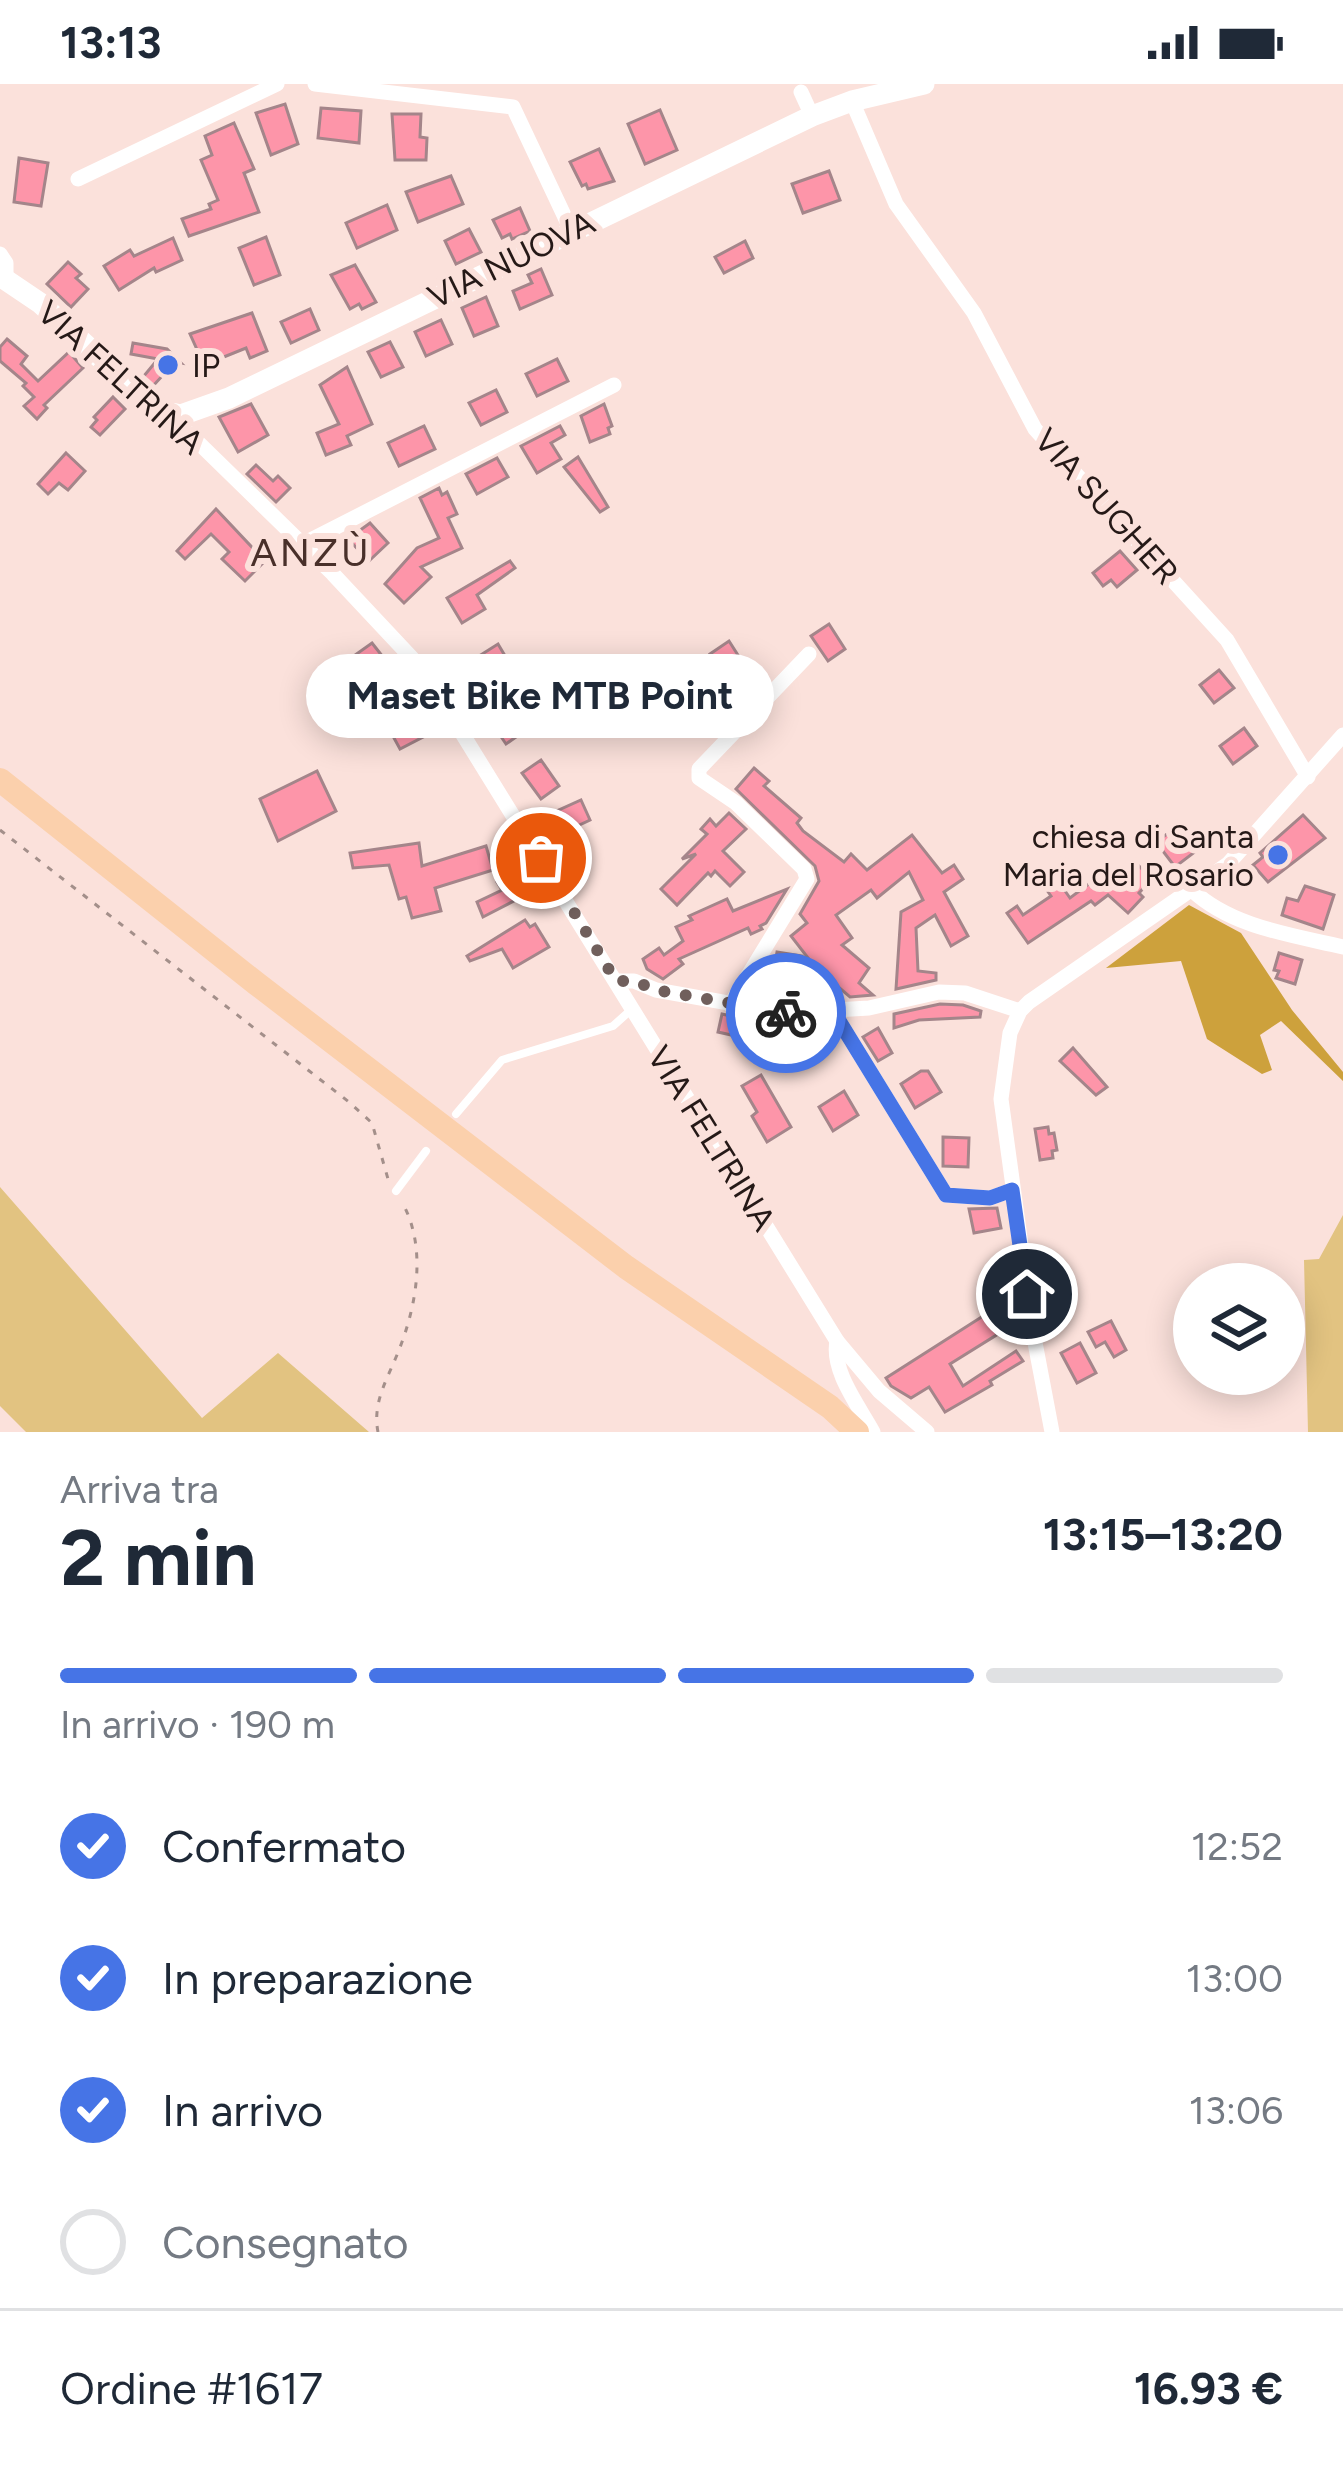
<!DOCTYPE html>
<html lang="it">
<head>
<meta charset="utf-8">
<style>
  :root { --surface:#fff; --page:#f2f2f3; --text:#1f2937; --muted:#747a83; --line:#e0e1e3; --accent:#4674e6 }
  body { margin:0; font-family:Figtree,sans-serif; background:var(--page); color:var(--text); height:100vh; display:flex; flex-direction:column; font-size:45px; white-space:nowrap }
  * { box-sizing:border-box; margin:0 }
  p { font-size:39px; color:var(--muted) }
  .icon { flex:none; width:66px; height:66px; fill:none; stroke:currentColor; stroke-width:2; stroke-linecap:round; stroke-linejoin:round }
  .map { position:relative; height:1348px; overflow:hidden }
  .drawer { display:flex; flex-direction:column; background:var(--surface); flex:1 }
  .drawer>* { flex:none }
  .buttons { position:absolute; left:1173px; top:1179px; display:grid; gap:24px }
  .buttons a { display:grid; place-items:center; width:132px; height:132px; border-radius:50%; background:var(--surface); box-shadow:0 6px 30px #0003; font-size:60px }
  .pin { position:absolute; display:grid; place-items:center; width:102px; height:102px; color:#fff; margin:-51px; border:6px solid #fff; border-radius:50%; box-shadow:0 3px 12px #0007 }
  .courier { position:absolute; display:grid; place-items:center; width:120px; height:120px; margin:-60px; border:9px solid #4674e6; border-radius:50%; background:#fff; color:#222; box-shadow:0 3px 15px #0007 }
  .bubble { position:absolute; height:84px; border-radius:42px; background:var(--surface); box-shadow:0 6px 30px #0003; font-size:39px; font-weight:700; line-height:84px; text-align:center }
  .headline em { font-style:normal; font-weight:700 }
  .headline div { display:flex; flex-direction:column-reverse }
  .headline { display:flex; align-items:center; justify-content:space-between; height:204px; padding:0 60px }
  h1 { font-size:78px; font-weight:700; line-height:90px }
  .bar { display:grid; grid-template-columns:repeat(4,1fr); gap:18px 12px; align-content:center; height:144px; padding:0 60px }
  .bar i { height:15px; border-radius:9px; background:var(--line) }
  .bar .current { background:var(--accent) }
  .bar p { grid-column:span 4 }
  .line { display:flex; align-items:center; gap:30px; padding:0 60px; border-top:3px solid var(--line) }
  .line div { flex:1 }
  ol { padding:0 60px; list-style:none }
  li { display:flex; align-items:center; gap:36px; height:132px }
  li p { margin-inline-start:auto }
  li .icon { padding:12px; border-radius:50%; background:var(--accent); color:#fff; stroke-width:4 }
  li:last-child { color:var(--muted) }
  li i { width:66px; height:66px; border:6px solid var(--line); border-radius:50% }
  .status { display:flex; justify-content:space-between; align-items:center; height:84px; padding:0 60px; background:var(--surface); direction:ltr }
  .status svg { height:33px; fill:currentColor }
  .map>svg:first-child { display:block }
  .green { fill:#e2c381 }
  .forest { fill:#cda13c }
  .building { fill:#fd95a9; stroke:#a4858a; stroke-width:3 }
  .lines { fill:none; stroke-linecap:round; stroke-linejoin:round }
  .path { stroke:#a38f8a; stroke-width:3; stroke-dasharray:6 9; stroke-linecap:butt }
  .lane { stroke:#fff; stroke-width:8 }
  .street { stroke:#fff; stroke-width:15 }
  .secondary { stroke:#fff; stroke-width:21 }
  .primary { stroke:#fbd0ac; stroke-width:24 }
  .done { stroke:#705f5c; stroke-width:12; stroke-dasharray:0 21.6 }
  .route { stroke:#4674e6; stroke-width:15 }
  .poi-dot { fill:#4674e6; stroke:#fbe1db; stroke-width:4.5 }
  .labels { text-anchor:middle; stroke-width:12; stroke-linejoin:round; paint-order:stroke }
  .street-label { font-size:33px; fill:#251917; stroke:#fbe1db }
  .poi-label { font-size:33px; fill:#251917; stroke:#fbe1db; text-anchor:start }
  .quarter-label { font-size:39px; letter-spacing:3px; fill:#49302a; stroke:#fbe1db }
</style>
</head>
<body>
<div class="status"><b>13:13</b><svg viewBox="0 0 49 12"><path d="M0 12V9h3v3zM5 12V6h3v6zM10 12V3h3v9zM15 12V0h3v12zM26 1h20v11H26zM47 4h2v5h-2z"/></svg></div>
<div class="map">
<svg width="1343" height="1348" viewBox="0 0 1343 1348">
  <rect width="100%" height="100%" fill="#fbe1db"/>
  <!-- green -->
  <g class="green">
    <path d="M0,1103L202,1334L278,1269L369,1348H26L0,1322Z"/>
    <path d="M1343,1131V1348H1308L1304,1176L1319,1175Z"/>
  </g>
  <!-- forest -->
  <path class="forest" d="M1189,821L1241,849L1292,926L1343,988V997L1281,937L1260,951L1272,986L1262,990L1207,955L1181,877L1106,884Z"/>
  <!-- building -->
  <g class="building">
    <path d="M285,20L298,60L271,71L256,29Z"/>
    <path d="M321,24L361,27L359,59L318,54Z"/>
    <path d="M660,26L677,66L645,80L628,40Z"/>
    <path d="M392,30H421L420,53L427,54L426,76H395Z"/>
    <path d="M234,39L254,85L244,89L259,128L189,152L182,135L211,125L209,120L218,116L201,76L212,71L205,52Z"/>
    <path d="M599,65L614,97L588,105L586,100L582,102L570,78Z"/>
    <path d="M19,74L48,79L41,122L14,118Z"/>
    <path d="M829,87L840,116L803,129L792,100Z"/>
    <path d="M451,92L463,120L418,138L406,108Z"/>
    <path d="M387,121L397,146L357,164L346,139Z"/>
    <path d="M520,124L530,147L512,155L510,150L502,154L493,136Z"/>
    <path d="M469,145L481,168L456,180L445,157Z"/>
    <path d="M266,153L280,191L254,201L239,164Z"/>
    <path d="M173,154L182,176L156,188L154,184L119,206L104,182L130,166L134,172Z"/>
    <path d="M745,157L753,174L724,189L715,173Z"/>
    <path d="M68,178L81,190L76,194L88,205L71,223L47,200Z"/>
    <path d="M355,181L376,218L362,225L359,220L350,225L331,191Z"/>
    <path d="M541,185L552,211L520,225L513,207L532,199L528,191Z"/>
    <path d="M486,213L498,242L474,252L462,224Z"/>
    <path d="M310,225L319,246L291,259L281,238Z"/>
    <path d="M252,229L267,267L250,274L246,264L204,281L190,250Z"/>
    <path d="M441,236L452,260L426,272L415,248Z"/>
    <path d="M7,255L27,272L21,280L38,297L69,268L83,284L44,321L47,324L37,335L24,322L34,313L23,302L26,299L0,277V263Z"/>
    <path d="M390,258L403,283L381,293L368,268Z"/>
    <path d="M133,259L167,265L181,279L175,278L153,302L143,293L158,275L131,270Z"/>
    <path d="M557,275L568,297L537,312L526,290Z"/>
    <path d="M347,283L372,340L347,352L351,361L326,371L317,349L339,340L320,301Z"/>
    <path d="M496,306L507,328L481,341L469,319Z"/>
    <path d="M113,313L125,325L100,351L91,343L97,336L94,333Z"/>
    <path d="M251,320L268,351L238,368L219,333Z"/>
    <path d="M604,320L612,342L608,344L610,350L590,358L581,332Z"/>
    <path d="M424,342L435,365L399,382L388,359Z"/>
    <path d="M560,342L565,351L551,359L561,375L537,389L521,362Z"/>
    <path d="M66,369L85,387L68,406L59,399L48,410L38,400Z"/>
    <path d="M578,373L608,423L600,428L564,383Z"/>
    <path d="M497,374L508,393L477,410L466,390Z"/>
    <path d="M256,381L273,397L278,392L290,404L276,418L247,390Z"/>
    <path d="M439,404L442,411L447,408L457,430L448,434L462,464L421,483L431,493L404,519L385,500L417,464L439,454L420,414Z"/>
    <path d="M216,425L265,477L245,497L222,475L229,468L211,450L185,475L177,467Z"/>
    <path d="M370,439L388,459L369,477L348,455Z"/>
    <path d="M1120,467L1137,486L1117,503L1111,496L1103,502L1093,489Z"/>
    <path d="M510,477L515,484L477,511L485,525L462,539L447,514Z"/>
    <path d="M829,540L845,565L828,577L811,552Z"/>
    <path d="M729,557L743,579L724,592L710,570Z"/>
    <path d="M372,559L394,587L382,596L376,586L368,591L365,586L358,590L348,576Z"/>
    <path d="M498,560L511,582L471,608L457,586Z"/>
    <path d="M1219,586L1234,604L1214,619L1200,601Z"/>
    <path d="M509,626L523,648L506,660L491,638Z"/>
    <path d="M412,631L423,653L400,665L388,643Z"/>
    <path d="M1244,644L1257,662L1233,680L1220,662Z"/>
    <path d="M541,676L559,702L541,715L522,689Z"/>
    <path d="M754,684L769,697L764,702L801,734L797,739L803,747L844,778L851,770L867,786L912,751L942,789L954,781L963,795L944,808L968,852L951,862L935,831L916,844L918,887L936,889V896L896,905L901,828L923,816L909,788L877,814L871,806L836,831L852,854L842,861L869,884L859,899L873,911L850,913L815,883L791,852L807,839L800,830L819,797L815,782L736,705Z"/>
    <path d="M317,687L336,727L278,757L260,715Z"/>
    <path d="M581,716L590,736L560,750L550,730Z"/>
    <path d="M729,729L746,745L723,767L744,788L730,802L715,787L711,792L708,789L677,821L661,805L696,770L682,775L707,750L701,745L710,735L716,742Z"/>
    <path d="M1303,731L1325,754L1268,798L1253,781L1263,773L1260,769Z"/>
    <path d="M1182,739L1200,764L1175,783L1156,758Z"/>
    <path d="M419,759L422,782L486,762L493,786L435,804L441,827L412,834L406,813L399,815L389,781L353,784L350,769Z"/>
    <path d="M1137,780L1152,795L1139,809L1143,813L1128,829L1108,811L1095,821L1091,817L1028,859L1007,829L1017,822L1023,831L1051,812L1046,805L1058,797L1070,814L1113,782L1123,795Z"/>
    <path d="M519,785L531,808L483,833L477,818L502,806L497,798Z"/>
    <path d="M1305,802L1334,811L1323,845L1282,831L1287,814L1298,817Z"/>
    <path d="M787,805L766,839L760,842L762,845L751,850L748,844L679,875L683,880L663,895L647,885L643,875L659,864L664,871L683,857L676,843L692,836L689,832L727,815L733,827Z"/>
    <path d="M525,836L530,843L535,840L549,863L513,884L502,865L470,877L467,872Z"/>
    <path d="M777,868L802,872L799,916L750,911L763,890L773,891Z"/>
    <path d="M1279,869L1302,876L1295,900L1276,894L1279,887L1274,886Z"/>
    <path d="M940,920L963,921L981,927L980,933L919,936L894,944V930Z"/>
    <path d="M722,930L761,939L766,942L762,958L718,948Z"/>
    <path d="M878,944L892,969L878,977L863,953Z"/>
    <path d="M1073,964L1107,1003L1096,1011L1060,977Z"/>
    <path d="M921,987H928L941,1008L915,1024L901,1000Z"/>
    <path d="M761,991L791,1043L767,1058L752,1032L757,1028L742,1002Z"/>
    <path d="M844,1007L858,1031L833,1047L819,1023Z"/>
    <path d="M1048,1043L1049,1050L1054,1049L1057,1066L1052,1067L1053,1074L1040,1076L1035,1045Z"/>
    <path d="M943,1053L969,1054L968,1083L943,1082Z"/>
    <path d="M997,1124L1001,1144L974,1149L969,1125Z"/>
    <path d="M1016,1211L1019,1237L950,1280L963,1302L1016,1267L1023,1277L990,1297L992,1301L945,1328L929,1303L911,1314L891,1302L886,1294Z"/>
    <path d="M1111,1237L1126,1266L1114,1273L1105,1258L1096,1263L1088,1248Z"/>
    <path d="M1080,1259L1096,1289L1077,1299L1061,1269Z"/>
  </g>
  <g class="lines">
    <!-- path -->
    <g class="path">
      <path d="M0,746L349,1018L372,1039L388,1095"/>
      <path d="M378,1348C372,1318 388,1294 399,1266C417,1220 427,1163 402,1118"/>
    </g>
    <!-- lane -->
    <g class="lane">
      <path d="M456,1030L502,976L613,942L632,925"/>
      <path d="M396,1107L426,1067"/>
    </g>
    <!-- street -->
    <g class="street">
      <path d="M315,0L513,23L571,146"/>
      <path d="M801,8L812,32"/>
      <path d="M852,17L896,120L974,229L1035,345L1227,556L1308,693"/>
      <path d="M78,95L277,0"/>
      <path d="M0,170L6,179V196"/>
      <path d="M170,331L333,490L423,586L837,1257L879,1307L927,1348"/>
      <path d="M303,460L614,301"/>
      <path d="M1192,806C1231,843 1292,851 1343,863"/>
      <path d="M616,897H634L656,906L784,929L869,924L939,908L965,909L1020,927"/>
      <path d="M730,921L807,795L804,785L736,719L699,694V685L809,570"/>
      <path d="M833,927L946,1111L990,1114L1012,1106"/>
      <path d="M837,1257C831,1287 859,1322 873,1348"/>
      <path d="M1052,1348L1033,1248L1001,1015L1010,949L1020,927L1029,918L1228,780L1343,651"/>
    </g>
    <!-- secondary -->
    <path class="secondary" d="M0,192L40,219L157,326L181,331L229,314L812,32L852,17L924,0"/>
    <!-- primary -->
    <path class="primary" d="M0,696L257,900L626,1183L830,1323L857,1348"/>
  </g>
  <g class="lines">
    <!-- done -->
    <path class="done" d="M541,774L616,897H634L656,906L786,929"/>
    <!-- route -->
    <path class="route" d="M786,929L833,927L946,1111L990,1114L1012,1106L1027,1210"/>
  </g>
  <!-- markers -->
  <g class="poi-dot">
    <circle cx="168" cy="281" r="12"/>
    <circle cx="1278" cy="771" r="12"/>
  </g>
  <g class="labels">
    <!-- street labels -->
    <g class="street-label">
      <text transform="translate(511 175) rotate(-26)" y="12">VIA NUOVA</text>
      <text transform="translate(121 293) rotate(42)" y="12">VIA FELTRINA</text>
      <text transform="translate(1107 422) rotate(48)" y="12">VIA SUGHER</text>
      <text transform="translate(712 1054) rotate(58)" y="12">VIA FELTRINA</text>
    </g>
    <!-- poi labels -->
    <g class="poi-label">
      <text x="192" y="293">IP</text>
      <text x="1254" y="764" text-anchor="end">chiesa di Santa<tspan x="1254" dy="38">Maria del Rosario</tspan></text>
    </g>
    <!-- quarter labels -->
    <g class="quarter-label">
      <text x="311" y="482">ANZÙ</text>
    </g>
  </g>
</svg>
<div class="buttons">
<a><svg class="icon" aria-label="layers" viewBox="0 0 24 24"><path d="M12 4l9 5-9 5-9-5zM3 14l9 5 9-5"/></svg></a>
</div>
<div class="pin" style="left:541px;top:774px;background:#ea580c"><svg class="icon" aria-label="bag" viewBox="0 0 24 24"><path d="M5 8h14l-1 12H6zM9 8a3 3 0 0 1 6 0"/></svg></div>
<div class="pin" style="left:1027px;top:1210px;background:#1f2937"><svg class="icon" aria-label="home" viewBox="0 0 24 24"><path d="M3 11l9-7 9 7M6 9v11h12V9"/></svg></div>
<div class="courier" style="left:786px;top:929px"><svg class="icon" aria-label="bike" viewBox="0 0 24 24"><circle cx="6" cy="16" r="4"/><circle cx="18" cy="16" r="4"/><path d="M6 16l4-8h5l3 8M10 8l3 8H6M13 5h3"/></svg></div>
<div class="bubble" style="left:306px;top:570px;width:468px">Maset Bike MTB Point</div>
</div>
<section class="drawer">
<div class="headline"><div><h1>2 min</h1><p>Arriva tra</p></div><em>13:15–13:20</em></div>
<div class="bar"><i class="current"></i><i class="current"></i><i class="current"></i><i></i><p>In arrivo · 190 m</p></div>
<ol>
<li><svg class="icon" aria-label="check" viewBox="0 0 24 24"><path d="M5 12l5 5 9-10"/></svg>Confermato<p>12:52</p></li>
<li><svg class="icon" aria-label="check" viewBox="0 0 24 24"><path d="M5 12l5 5 9-10"/></svg>In preparazione<p>13:00</p></li>
<li><svg class="icon" aria-label="check" viewBox="0 0 24 24"><path d="M5 12l5 5 9-10"/></svg>In arrivo<p>13:06</p></li>
<li><i></i>Consegnato</li>
</ol>
<div class="line" style="height:156px"><div>Ordine #1617</div><b>16.93 €</b></div>
</section>
</body>
</html>
